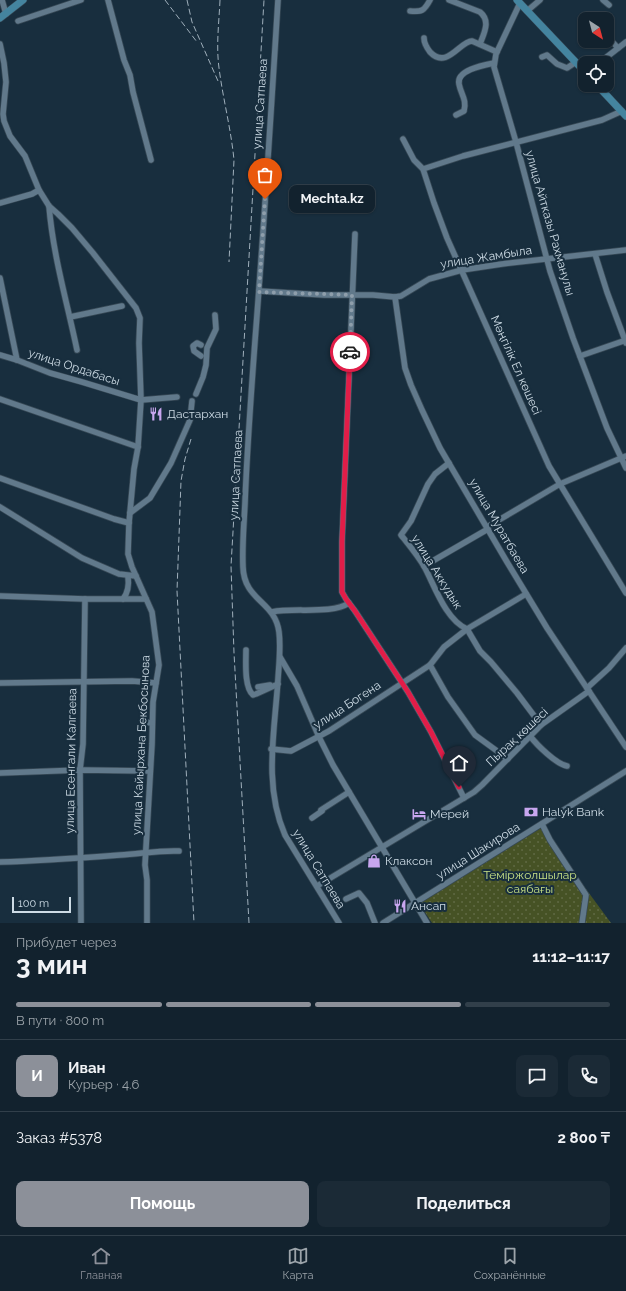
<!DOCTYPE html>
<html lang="ru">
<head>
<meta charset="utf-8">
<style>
  :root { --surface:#12222e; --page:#1b2a36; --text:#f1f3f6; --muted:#9ca4aa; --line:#313f4a; --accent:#8c9099 }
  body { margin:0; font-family:Raleway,sans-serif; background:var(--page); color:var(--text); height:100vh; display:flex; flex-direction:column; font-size:15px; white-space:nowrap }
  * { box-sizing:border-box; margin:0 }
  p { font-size:13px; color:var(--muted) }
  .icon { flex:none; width:22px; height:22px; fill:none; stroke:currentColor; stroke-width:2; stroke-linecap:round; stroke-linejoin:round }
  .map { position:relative; height:923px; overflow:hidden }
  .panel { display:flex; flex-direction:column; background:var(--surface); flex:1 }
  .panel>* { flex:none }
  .needle { width:26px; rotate:144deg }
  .controls { position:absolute; left:578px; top:12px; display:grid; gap:8px }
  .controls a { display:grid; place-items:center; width:36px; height:36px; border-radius:8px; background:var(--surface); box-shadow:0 1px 3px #0004,0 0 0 1px var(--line); font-size:20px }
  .scale { position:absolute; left:12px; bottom:10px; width:59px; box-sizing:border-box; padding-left:4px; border:2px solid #cddbe5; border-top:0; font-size:11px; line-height:14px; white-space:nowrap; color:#cddbe5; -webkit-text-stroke:3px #182e3e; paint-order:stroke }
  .pin { position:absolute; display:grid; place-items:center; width:34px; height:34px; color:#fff; margin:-41px -17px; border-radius:50% 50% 50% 0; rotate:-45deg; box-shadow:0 0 4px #0007 }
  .pin .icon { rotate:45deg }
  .courier { position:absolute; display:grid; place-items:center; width:40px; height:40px; margin:-20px; border:3px solid #e11d48; border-radius:50%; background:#fff; color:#222; box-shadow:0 1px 5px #0007 }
  .bubble { position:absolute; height:28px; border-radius:8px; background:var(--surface); box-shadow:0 1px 3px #0004,0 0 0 1px var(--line); font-size:13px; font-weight:700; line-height:28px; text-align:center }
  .head em { font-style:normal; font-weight:700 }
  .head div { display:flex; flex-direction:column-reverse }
  .head { display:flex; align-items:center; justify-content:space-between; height:68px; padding:0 16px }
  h1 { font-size:26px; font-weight:700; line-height:30px }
  .bar { display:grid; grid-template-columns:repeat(4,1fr); gap:6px 4px; align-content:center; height:48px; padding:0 16px }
  .bar i { height:5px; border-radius:3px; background:var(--line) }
  .bar .current { background:var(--accent) }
  .bar p { grid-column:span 4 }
  .line { display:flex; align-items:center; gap:10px; padding:0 16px; border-top:1px solid var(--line) }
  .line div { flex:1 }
  .round { display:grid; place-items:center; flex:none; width:42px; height:42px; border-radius:8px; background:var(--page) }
  .primary-button { display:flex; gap:8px; margin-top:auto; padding:8px 16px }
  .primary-button a { flex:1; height:46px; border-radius:8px; background:var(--accent); color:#fff; font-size:16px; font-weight:700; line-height:46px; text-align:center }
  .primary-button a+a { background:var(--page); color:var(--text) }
  .dock { display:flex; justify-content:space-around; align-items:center; height:56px; border-top:1px solid var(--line); background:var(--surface); font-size:11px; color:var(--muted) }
  .dock a { display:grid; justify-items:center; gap:2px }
  .dock .current { color:var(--accent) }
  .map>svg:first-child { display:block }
  .park { fill:url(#park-dots) }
  .pitch { fill:#465225 }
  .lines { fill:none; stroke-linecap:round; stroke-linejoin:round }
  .minor-casing { stroke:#374956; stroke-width:7 }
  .major-casing { stroke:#374956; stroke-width:8 }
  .minor { stroke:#61798b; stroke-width:5.5 }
  .major { stroke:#44849f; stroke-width:7 }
  .rail { stroke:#a0b0bc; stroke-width:1; stroke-dasharray:6 3; stroke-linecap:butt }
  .done { stroke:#8e9eab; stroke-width:4; stroke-dasharray:0 7.2 }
  .route { stroke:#e11d48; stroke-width:5 }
  .labels { text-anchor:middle; stroke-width:4; stroke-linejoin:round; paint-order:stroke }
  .street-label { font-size:12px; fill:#cddbe5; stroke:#182e3e }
  .poi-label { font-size:12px; fill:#cddbe5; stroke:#182e3e; text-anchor:start }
  .park-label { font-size:12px; fill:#c7e085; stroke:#182e3e }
</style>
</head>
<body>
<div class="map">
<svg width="626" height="923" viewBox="0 0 626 923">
  <defs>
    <pattern id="park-dots" width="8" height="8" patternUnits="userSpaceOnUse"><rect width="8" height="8" fill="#465225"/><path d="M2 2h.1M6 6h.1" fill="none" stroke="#606a44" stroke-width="1.8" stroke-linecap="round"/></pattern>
  </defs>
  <rect width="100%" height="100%" fill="#182e3e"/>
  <!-- park -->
  <path class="park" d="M541,828L611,923H432L419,903Z"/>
  <!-- pitch -->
  <path class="pitch" d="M522,880L526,889L509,897L504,888Z"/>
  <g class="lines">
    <!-- minor casing -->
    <g class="minor-casing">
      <g id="minor">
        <path d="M2,0L6,14"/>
        <path d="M108,0L124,60L130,75L133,92L151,160"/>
        <path d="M278,0C271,114 264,227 255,341C251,395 247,449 245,503C244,524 242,546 243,567C244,601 275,601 279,632C281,647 279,663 278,679C275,730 263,785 285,835L339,923"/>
        <path d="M449,0L480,12C491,21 484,33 480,44"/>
        <path d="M603,0L609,5"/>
        <path d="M520,3L496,54L494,67L516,142L550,271L573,338L607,428L626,468"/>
        <path d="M410,11C422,12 424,11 430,0"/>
        <path d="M527,11L540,0"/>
        <path d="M595,18V19"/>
        <path d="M18,21L81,0"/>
        <path d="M607,36L618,48"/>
        <path d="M424,38C424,43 427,48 430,52C447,70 460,41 472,41L497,52"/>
        <path d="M0,44L4,63L6,82L3,114L4,121L10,136L25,156L39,190L49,206L58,214L72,228L93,253L136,308L140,318L139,343L141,400L138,447L134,469L129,523L128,554L132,567L152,612L159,665L153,702L152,744L145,865L147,880V923"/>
        <path d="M542,57L547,55L557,64L567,68L576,62"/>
        <path d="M599,63L626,42"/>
        <path d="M456,115L464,111C467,99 461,95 459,84C456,70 484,65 494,63"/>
        <path d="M403,139L414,160L423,169L434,203L447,238L549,466L626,593"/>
        <path d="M423,169L463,156L602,120L622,111"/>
        <path d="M0,203L32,194L39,190"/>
        <path d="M49,206C53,255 67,302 77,350"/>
        <path d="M355,234L342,542V592L346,599L355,611L408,692L431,732L464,798"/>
        <path d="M595,254L607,292L626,343"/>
        <path d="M0,278L17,360"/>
        <path d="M259,291L324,295H373L395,297L401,296L429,279L462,270L502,264L626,250"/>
        <path d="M395,297L405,368L411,385L422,410L440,448L507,562L547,628L626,747"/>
        <path d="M70,317L122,306"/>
        <path d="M201,345L197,343L193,346L194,351L201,356"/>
        <path d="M0,355L17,360L50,373L82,382L141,400L177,397"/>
        <path d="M580,356L626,340"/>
        <path d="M196,394L203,377L206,365L207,348L216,329L215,315"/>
        <path d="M0,399L138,447"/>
        <path d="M449,463L435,474L428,484L411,521L401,535C409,545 419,557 425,568C435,587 446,620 467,629L480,651L491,662L517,693L541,725"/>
        <path d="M0,478L114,519L129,523"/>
        <path d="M0,507L82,558L119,574L136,576"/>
        <path d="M130,513L150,498L171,463L190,420L192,401"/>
        <path d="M487,527L560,484L626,456"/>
        <path d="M424,566L488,529"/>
        <path d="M0,596L85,599H146"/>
        <path d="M123,599C128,593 129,584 128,576"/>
        <path d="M272,612C294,607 331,615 349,603"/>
        <path d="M246,650C246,662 244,687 253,695L256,694L278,684"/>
        <path d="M280,657L297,686L319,737L333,765L427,923"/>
        <path d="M430,665L448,697L475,735L508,759"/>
        <path d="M0,683L132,681L156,683"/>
        <path d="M258,687L270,685"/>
        <path d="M587,688L609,668L626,648"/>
        <path d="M144,722L152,723"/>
        <path d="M530,736C537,745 556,764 567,766"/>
        <path d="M271,749L291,751L329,731L430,665L444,647L467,629L526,594"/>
        <path d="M0,773L80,770L150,771"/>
        <path d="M321,810L349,792"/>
        <path d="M312,818L322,811"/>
        <path d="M542,824L550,840L586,895L582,923"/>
        <path d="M0,862C40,861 80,858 120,855C140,854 159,850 179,851"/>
        <path d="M317,886L474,792L482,785L541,725L589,691"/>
        <path d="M346,899L359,893L367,903L375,923"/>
        <path d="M81,923L80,770L83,744L85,599"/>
        <path d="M383,923L626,771"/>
      </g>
    </g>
    <!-- major casing -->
    <g class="major-casing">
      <g id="major">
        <path d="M517,0L585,72"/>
        <path d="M0,18L23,0"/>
        <path d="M597,85L626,116"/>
      </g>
    </g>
    <!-- minor -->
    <use href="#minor" class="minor"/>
    <!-- major -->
    <use href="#major" class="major"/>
    <!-- rail -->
    <g class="rail">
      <path d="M165,0L197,42"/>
      <path d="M187,0L192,22L218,81"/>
      <path d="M220,0C219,23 216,45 219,68C223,99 231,129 234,160L229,262"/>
      <path d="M191,439L185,459L181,481L177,591L194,923"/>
      <path d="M249,923L234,653L231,566L264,0"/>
    </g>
  </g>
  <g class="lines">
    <!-- done -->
    <path class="done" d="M265,199L259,292L352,295L350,352"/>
    <!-- route -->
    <path class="route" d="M350,352L342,542V592L346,599L355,611L408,692L431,732L459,787"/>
  </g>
  <!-- icons -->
  <defs>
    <g id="restaurant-bare" transform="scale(1.08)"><path d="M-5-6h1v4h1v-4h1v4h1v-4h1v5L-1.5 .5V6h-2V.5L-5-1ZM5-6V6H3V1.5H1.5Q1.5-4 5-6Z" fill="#c8a6ef" stroke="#182e3e" stroke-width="2.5" paint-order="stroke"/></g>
    <g id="bank-bare" transform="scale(1.08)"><path d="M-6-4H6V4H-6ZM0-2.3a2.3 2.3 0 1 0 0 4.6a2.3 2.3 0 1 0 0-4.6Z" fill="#c8a6ef" stroke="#182e3e" stroke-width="2.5" paint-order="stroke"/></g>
    <g id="hotel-bare" transform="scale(1.08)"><path d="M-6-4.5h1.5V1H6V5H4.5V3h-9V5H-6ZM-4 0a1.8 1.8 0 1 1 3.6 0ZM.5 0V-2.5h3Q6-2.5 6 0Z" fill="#c8a6ef" stroke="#182e3e" stroke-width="2.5" paint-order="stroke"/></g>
    <g id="shop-bare" transform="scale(1.08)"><path d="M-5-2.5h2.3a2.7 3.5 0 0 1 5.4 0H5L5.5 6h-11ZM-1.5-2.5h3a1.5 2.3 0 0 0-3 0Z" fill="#c8a6ef" stroke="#182e3e" stroke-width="2.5" paint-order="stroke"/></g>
  </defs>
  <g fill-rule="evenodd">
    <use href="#restaurant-bare" x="156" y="414"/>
    <use href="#bank-bare" x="531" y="812"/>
    <use href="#hotel-bare" x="419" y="814"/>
    <use href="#shop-bare" x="374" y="861"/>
    <use href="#restaurant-bare" x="400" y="906"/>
  </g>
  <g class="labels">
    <!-- street labels -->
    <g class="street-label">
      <text transform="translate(260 104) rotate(-86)" y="4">улица Сатпаева</text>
      <text transform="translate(550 223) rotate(74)" y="4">улица Айтказы Рахманулы</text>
      <text transform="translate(486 257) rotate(-9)" y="4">улица Жамбыла</text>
      <text transform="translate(516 365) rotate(66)" y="4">Мәңгілік Ел көшесі</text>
      <text transform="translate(74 367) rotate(18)" y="4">улица Ордабасы</text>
      <text transform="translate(236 475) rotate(-87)" y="4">улица Сатпаева</text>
      <text transform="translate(499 526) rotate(60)" y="4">улица Муратбаева</text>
      <text transform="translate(437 572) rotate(58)" y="4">улица Аккудык</text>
      <text transform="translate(347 705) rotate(-33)" y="4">улица Богена</text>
      <text transform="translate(517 737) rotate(-43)" y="4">Пырақ көшесі</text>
      <text transform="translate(141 745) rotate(-87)" y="4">улица Кайырхана Бекбосынова</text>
      <text transform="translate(71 761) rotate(-89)" y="4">улица Есенгали Калгаева</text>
      <text transform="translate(478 851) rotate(-32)" y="4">улица Шакирова</text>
      <text transform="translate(319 869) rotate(59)" y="4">улица Сатпаева</text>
    </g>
    <!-- poi labels -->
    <g class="poi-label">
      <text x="167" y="418">Дастархан</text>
      <text x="542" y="816">Halyk Bank</text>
      <text x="430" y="818">Мерей</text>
      <text x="385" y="865">Клаксон</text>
      <text x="411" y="910">Ансап</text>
    </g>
    <!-- park labels -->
    <g class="park-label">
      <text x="530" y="879">Теміржолшылар<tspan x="530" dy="14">саябағы</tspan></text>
    </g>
  </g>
</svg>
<div class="controls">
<a><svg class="needle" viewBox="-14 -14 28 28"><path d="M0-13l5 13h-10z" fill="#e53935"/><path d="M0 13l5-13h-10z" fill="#9ca4aa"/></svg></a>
<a><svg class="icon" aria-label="locate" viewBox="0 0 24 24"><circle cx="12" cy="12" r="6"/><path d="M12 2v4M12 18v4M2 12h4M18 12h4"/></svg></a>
</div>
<div class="scale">100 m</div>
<div class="pin" style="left:265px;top:199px;background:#ea580c"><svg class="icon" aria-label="bag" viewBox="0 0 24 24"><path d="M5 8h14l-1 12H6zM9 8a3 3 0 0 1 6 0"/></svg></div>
<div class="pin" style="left:459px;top:787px;background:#1f2937"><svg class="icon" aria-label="home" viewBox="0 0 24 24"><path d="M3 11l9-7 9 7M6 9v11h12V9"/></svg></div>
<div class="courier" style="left:350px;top:352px"><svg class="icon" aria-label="car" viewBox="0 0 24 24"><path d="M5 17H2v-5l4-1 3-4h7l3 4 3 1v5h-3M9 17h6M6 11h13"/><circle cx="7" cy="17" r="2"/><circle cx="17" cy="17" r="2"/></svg></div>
<div class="bubble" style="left:289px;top:185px;width:86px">Mechta.kz</div>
</div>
<section class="panel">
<div class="head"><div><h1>3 мин</h1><p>Прибудет через</p></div><em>11:12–11:17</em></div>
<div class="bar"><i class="current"></i><i class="current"></i><i class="current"></i><i></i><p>В пути · 800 m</p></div>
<div class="line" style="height:72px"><b class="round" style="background:var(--accent);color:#fff">И</b><div><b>Иван</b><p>Курьер · 4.6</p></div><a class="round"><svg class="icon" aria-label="chat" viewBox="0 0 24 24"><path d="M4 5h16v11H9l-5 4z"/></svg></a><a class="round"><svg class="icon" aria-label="phone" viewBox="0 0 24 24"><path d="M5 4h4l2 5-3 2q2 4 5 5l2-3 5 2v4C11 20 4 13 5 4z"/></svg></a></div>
<div class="line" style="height:52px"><div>Заказ #5378</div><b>2 800 ₸</b></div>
<div class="primary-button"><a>Помощь</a><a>Поделиться</a></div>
</section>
<nav class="dock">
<a class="current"><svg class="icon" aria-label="home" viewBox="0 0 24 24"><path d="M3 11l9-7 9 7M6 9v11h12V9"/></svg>Главная</a>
<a><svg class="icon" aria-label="map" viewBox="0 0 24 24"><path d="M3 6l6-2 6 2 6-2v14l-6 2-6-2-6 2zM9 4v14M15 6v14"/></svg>Карта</a>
<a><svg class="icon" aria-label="saved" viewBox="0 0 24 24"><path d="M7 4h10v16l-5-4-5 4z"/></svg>Сохранённые</a>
</nav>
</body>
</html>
